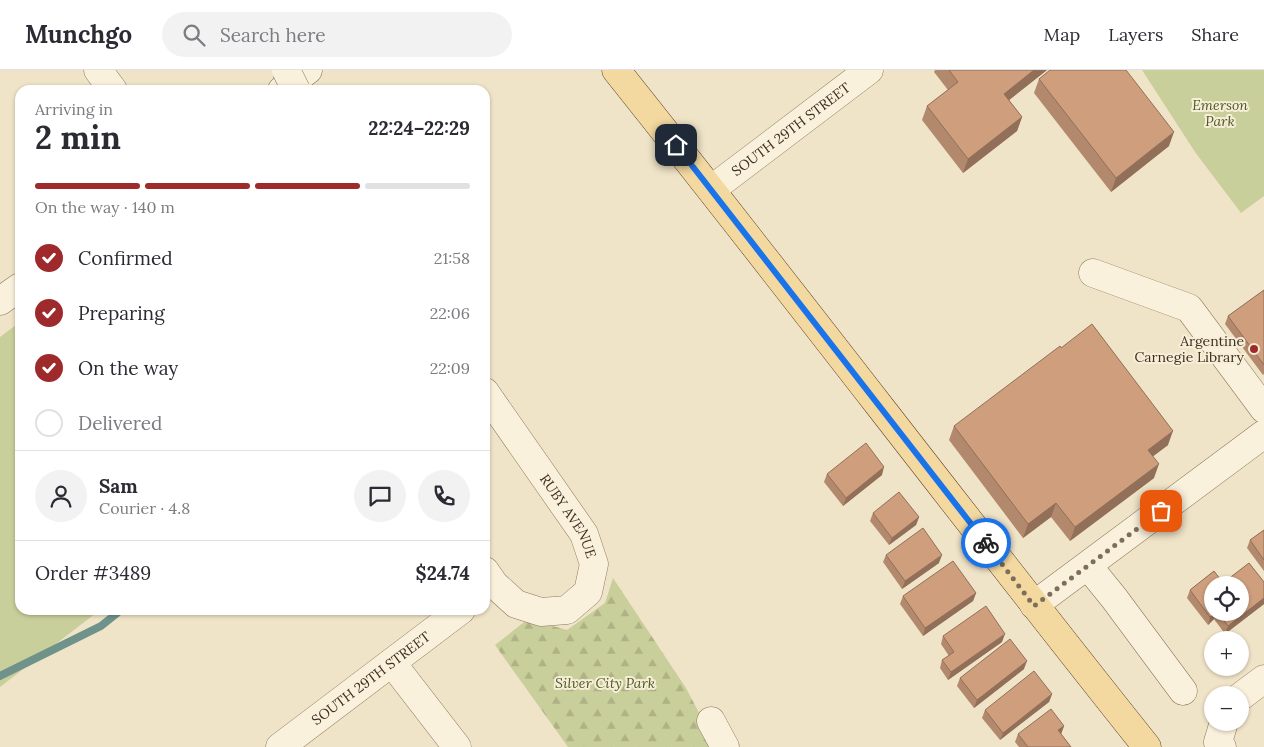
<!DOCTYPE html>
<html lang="en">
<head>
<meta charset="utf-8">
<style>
  :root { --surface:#fff; --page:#f2f2f3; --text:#2b2b33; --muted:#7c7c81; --line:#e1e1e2; --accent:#9e2a2b }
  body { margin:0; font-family:Lora,serif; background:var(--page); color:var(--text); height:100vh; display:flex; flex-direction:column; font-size:19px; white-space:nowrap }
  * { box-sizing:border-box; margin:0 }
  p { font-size:16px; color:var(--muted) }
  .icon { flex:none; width:28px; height:28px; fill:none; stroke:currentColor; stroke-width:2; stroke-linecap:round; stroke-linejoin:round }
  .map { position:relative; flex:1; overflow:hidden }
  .drawer { position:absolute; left:15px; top:15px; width:475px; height:530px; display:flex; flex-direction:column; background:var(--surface); border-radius:15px; box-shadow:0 1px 4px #0004 }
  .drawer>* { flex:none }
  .buttons { position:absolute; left:1204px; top:506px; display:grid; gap:10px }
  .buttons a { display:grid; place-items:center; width:45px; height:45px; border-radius:50%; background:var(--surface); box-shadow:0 1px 4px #0004; font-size:25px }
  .pin { position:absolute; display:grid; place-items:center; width:42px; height:42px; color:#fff; margin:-21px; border-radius:10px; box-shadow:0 2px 8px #0006 }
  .courier { position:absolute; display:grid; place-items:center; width:50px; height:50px; margin:-25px; border:4px solid #1a73e8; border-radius:50%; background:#fff; color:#222; box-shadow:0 1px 6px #0007 }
  .overview em { font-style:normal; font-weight:700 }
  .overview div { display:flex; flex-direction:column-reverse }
  .overview { display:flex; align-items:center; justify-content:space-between; height:85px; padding:0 20px }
  h1 { font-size:32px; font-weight:700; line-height:38px }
  .bar { display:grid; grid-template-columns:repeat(4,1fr); gap:8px 5px; align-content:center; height:60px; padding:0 20px }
  .bar i { height:6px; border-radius:4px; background:var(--line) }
  .bar .current { background:var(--accent) }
  .bar p { grid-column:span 4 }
  .line { display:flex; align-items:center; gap:12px; padding:0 20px; border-top:1px solid var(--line) }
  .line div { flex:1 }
  .round { display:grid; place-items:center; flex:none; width:52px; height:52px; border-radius:26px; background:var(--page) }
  ol { padding:0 20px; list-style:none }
  li { display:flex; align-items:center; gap:15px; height:55px }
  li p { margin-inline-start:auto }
  li .icon { padding:5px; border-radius:50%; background:var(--accent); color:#fff; stroke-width:4 }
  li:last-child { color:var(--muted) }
  li i { width:28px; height:28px; border:2px solid var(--line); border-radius:50% }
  header { display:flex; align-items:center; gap:30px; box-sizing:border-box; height:70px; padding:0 25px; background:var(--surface); border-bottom:1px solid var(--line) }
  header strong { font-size:24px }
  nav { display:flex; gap:28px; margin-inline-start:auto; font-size:18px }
  .search { width:350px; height:45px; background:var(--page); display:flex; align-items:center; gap:12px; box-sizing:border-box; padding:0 18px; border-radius:28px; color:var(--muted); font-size:19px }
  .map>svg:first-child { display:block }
  .green { fill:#c9cf9b }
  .forest { fill:url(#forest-firs) }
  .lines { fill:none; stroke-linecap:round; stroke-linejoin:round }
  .stream { stroke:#6f938a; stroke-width:8 }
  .minor-casing { stroke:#8d765c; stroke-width:29 }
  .major-casing { stroke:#5b4430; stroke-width:29 }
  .minor { stroke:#faf1dc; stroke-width:28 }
  .major { stroke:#f3d9a0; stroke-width:28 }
  .minor-bridge-casing { stroke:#8d765c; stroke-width:29; stroke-linecap:butt }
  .minor-bridge { stroke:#faf1dc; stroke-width:28 }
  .wall { fill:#b2896c; fill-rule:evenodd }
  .shaded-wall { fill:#916f58 }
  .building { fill:#cf9f7d; stroke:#916f58 }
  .done { stroke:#7c6e5b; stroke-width:5; stroke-dasharray:0 9 }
  .route { stroke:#1a73e8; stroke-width:6 }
  .poi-dot { fill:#9e2a2b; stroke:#f7eed8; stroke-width:2 }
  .labels { text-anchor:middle; stroke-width:4; stroke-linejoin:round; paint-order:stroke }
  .park-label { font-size:14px; font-style:italic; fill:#4d5a26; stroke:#f7eed8 }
  .street-label { font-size:14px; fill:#3d2e20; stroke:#f7eed8 }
  .poi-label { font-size:14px; fill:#3d2e20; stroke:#f7eed8; text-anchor:end }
</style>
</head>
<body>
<header>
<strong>Munchgo</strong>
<div class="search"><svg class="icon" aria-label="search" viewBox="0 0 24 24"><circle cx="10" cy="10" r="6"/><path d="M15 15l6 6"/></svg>Search here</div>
<nav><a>Map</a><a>Layers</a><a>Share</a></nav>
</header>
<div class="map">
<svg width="1264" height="677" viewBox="0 0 1264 677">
  <defs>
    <pattern id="forest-firs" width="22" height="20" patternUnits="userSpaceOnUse" patternTransform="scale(1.25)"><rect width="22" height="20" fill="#c9cf9b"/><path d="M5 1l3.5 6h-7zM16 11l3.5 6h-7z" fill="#aeb285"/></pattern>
  </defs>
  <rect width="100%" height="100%" fill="#f0e4c8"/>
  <!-- green -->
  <g class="green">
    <path d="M1142,0H1264V126L1241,143L1195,82Z"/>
    <path d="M20,252V540H100L0,617V267Z"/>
  </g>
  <!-- forest -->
  <path class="forest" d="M613,508L686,618L717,677H568L495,575L528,549L567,560L605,533Z"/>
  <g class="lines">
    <!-- stream -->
    <path class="stream" d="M0,606L101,556L121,540"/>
    <!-- minor casing -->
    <g class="minor-casing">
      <g id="minor">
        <path d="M98,0L113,20"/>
        <path d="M282,20L308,0"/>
        <path id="s1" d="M712,119L869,0"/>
        <path d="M1093,203L1189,238L1264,339"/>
        <path d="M0,231L20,217"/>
        <path id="s2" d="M485,322L584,464L594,494L588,522L567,540L541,542L516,534L494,514L485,501"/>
        <path d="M1088,496L1114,528L1183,621"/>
        <path d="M1034,535L1264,364"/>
        <path d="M392,593L457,677"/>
        <path d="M1240,627L1264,609"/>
        <path d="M711,651L725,677"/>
        <path id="s3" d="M280,677L461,540"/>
        <path d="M1222,677L1218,672L1224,652"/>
      </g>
    </g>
    <!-- major casing -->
    <g class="major-casing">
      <path id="major" d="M616,0C795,224 968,453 1147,677"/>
    </g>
    <!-- minor -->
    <use href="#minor" class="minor"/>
    <!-- major -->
    <use href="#major" class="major"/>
    <!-- minor-bridge casing -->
    <g class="minor-bridge-casing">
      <path id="minor-bridge" d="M286,0L296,20"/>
    </g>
    <!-- minor-bridge -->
    <use href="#minor-bridge" class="minor-bridge"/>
  </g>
  <!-- wall -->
  <g class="wall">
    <path d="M935,0H1047L1009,30L1022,47L1017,61L963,103L922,50L927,36L948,20L934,2Z"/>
    <path d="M1039,9L1169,76L1111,122L1034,23Z"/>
    <path d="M1264,220V304L1263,305L1225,254L1228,246Z"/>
    <path d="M954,356L1168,375L1153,386L1154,408L1070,471L1051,447L1023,468L949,370Z"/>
    <path d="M827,404L882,405L843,436L824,412Z"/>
    <path d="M873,443L919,447L916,455L889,475L870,451Z"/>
    <path d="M1264,460V501L1247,478L1250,470Z"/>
    <path d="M886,485L939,493L902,519L883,492Z"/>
    <path d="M1249,493L1264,512V534L1225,564L1214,549L1208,555L1187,528L1190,520L1214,501L1223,513ZM1212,515H1240V542H1212Z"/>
    <path d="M976,523L973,531L923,566L900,534L903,526Z"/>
    <path d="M943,566L1002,572L948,610L940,598L942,590L949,586L941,574Z"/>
    <path d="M1024,599L974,638L957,616L960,608Z"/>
    <path d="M1052,624L1049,632L1000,670L982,648L985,640Z"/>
    <path d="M1064,656L1061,664L1071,677H1019L1015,672L1018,664Z"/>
  </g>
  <!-- shaded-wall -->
  <g class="shaded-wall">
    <path d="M1034,0H1047L999,38L1004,24Z"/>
    <path d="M1022,47L1017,61L963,103L968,89Z"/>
    <path d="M1174,62L1169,76L1111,122L1116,108Z"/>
    <path d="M1173,361L1168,375L1143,394L1148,380Z"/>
    <path d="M1159,394L1154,408L1070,471L1075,457Z"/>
    <path d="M884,397L882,405L843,436L846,428Z"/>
    <path d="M1056,433L1051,447L1023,468L1028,454Z"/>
    <path d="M919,447L916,455L889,475L892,468Z"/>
    <path d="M942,485L939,493L902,519L905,511Z"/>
    <path d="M976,523L973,531L923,566L925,558Z"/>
    <path d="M1264,528V534L1225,564L1228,556Z"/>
    <path d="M1216,542H1217L1214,549L1208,555L1210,547Z"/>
    <path d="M1005,564L1002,572L948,610L951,602Z"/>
    <path d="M1027,591L1024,599L974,638L977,630Z"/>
    <path d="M1052,624L1049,632L1000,670L1003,663Z"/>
    <path d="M1064,656L1061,664L1058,660Z"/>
  </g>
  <!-- building -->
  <g class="building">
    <path d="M949,0H1034L1004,24L1022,47L968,89L927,36L958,12Z"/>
    <path d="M1050,0H1126L1174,62L1116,108L1039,9Z"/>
    <path d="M1264,220V295L1228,246Z"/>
    <path d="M1092,254L1173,361L1148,380L1159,394L1075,457L1056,433L1028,454L954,356L1060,276L1061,278Z"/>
    <path d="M866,373L884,397L846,428L827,404Z"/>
    <path d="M899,422L919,447L892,468L873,443Z"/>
    <path d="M923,458L942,485L905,511L886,485Z"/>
    <path d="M1264,460V490L1250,470Z"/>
    <path d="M953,491L976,523L925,558L903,526Z"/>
    <path d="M1249,493L1264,512V528L1228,556L1218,542H1240V515H1212V542H1216L1210,547L1190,520L1214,501L1223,513Z"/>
    <path d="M986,536L1005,564L951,602L942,590L954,582L943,566Z"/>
    <path d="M1010,569L1027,591L977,630L960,608Z"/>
    <path d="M1034,601L1052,624L1003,663L985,640Z"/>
    <path d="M1051,639L1064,656L1058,660L1071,677H1028L1018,664Z"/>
  </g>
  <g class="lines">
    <!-- done -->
    <path class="done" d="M986,473L1034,536L1161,441"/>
    <!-- route -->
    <path class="route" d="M676,75L986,473"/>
  </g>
  <!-- markers -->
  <circle class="poi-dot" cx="1254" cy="279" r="5"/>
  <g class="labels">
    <!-- park labels -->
    <g class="park-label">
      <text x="1220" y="40">Emerson<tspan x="1220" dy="16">Park</tspan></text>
      <text x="605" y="618">Silver City Park</text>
    </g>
    <!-- street labels -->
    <g class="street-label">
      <text dy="5" stroke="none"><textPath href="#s1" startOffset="99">SOUTH 29TH STREET</textPath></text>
      <text dy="5" stroke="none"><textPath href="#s2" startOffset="150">RUBY AVENUE</textPath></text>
      <text dy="5" stroke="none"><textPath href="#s3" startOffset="114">SOUTH 29TH STREET</textPath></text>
    </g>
    <!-- poi labels -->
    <g class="poi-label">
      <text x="1244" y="276">Argentine<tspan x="1244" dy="16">Carnegie Library</tspan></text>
    </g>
  </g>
</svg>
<div class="buttons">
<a><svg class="icon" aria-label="locate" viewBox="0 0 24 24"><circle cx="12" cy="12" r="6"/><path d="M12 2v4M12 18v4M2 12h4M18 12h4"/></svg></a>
<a>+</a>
<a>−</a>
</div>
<div class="pin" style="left:1161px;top:441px;background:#ea580c"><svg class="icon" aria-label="bag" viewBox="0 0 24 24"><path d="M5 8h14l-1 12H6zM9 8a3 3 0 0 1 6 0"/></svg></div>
<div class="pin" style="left:676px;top:75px;background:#1f2937"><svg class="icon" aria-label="home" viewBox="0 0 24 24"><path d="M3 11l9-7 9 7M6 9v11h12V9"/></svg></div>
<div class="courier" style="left:986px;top:473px"><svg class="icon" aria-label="bike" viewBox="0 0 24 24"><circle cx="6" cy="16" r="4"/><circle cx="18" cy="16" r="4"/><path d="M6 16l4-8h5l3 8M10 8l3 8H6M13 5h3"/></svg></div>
<section class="drawer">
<div class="overview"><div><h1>2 min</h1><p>Arriving in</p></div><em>22:24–22:29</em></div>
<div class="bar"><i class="current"></i><i class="current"></i><i class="current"></i><i></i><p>On the way · 140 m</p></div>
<ol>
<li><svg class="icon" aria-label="check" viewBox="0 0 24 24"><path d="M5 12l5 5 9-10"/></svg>Confirmed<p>21:58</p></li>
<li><svg class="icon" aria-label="check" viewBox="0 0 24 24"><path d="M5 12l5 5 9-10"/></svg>Preparing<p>22:06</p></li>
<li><svg class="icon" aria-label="check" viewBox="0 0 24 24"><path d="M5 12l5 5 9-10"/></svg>On the way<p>22:09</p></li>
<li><i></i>Delivered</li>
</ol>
<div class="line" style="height:90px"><a class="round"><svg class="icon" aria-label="person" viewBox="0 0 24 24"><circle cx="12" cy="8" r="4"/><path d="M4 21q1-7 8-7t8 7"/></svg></a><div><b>Sam</b><p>Courier · 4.8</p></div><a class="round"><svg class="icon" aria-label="chat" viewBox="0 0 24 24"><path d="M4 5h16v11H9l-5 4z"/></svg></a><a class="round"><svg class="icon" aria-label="phone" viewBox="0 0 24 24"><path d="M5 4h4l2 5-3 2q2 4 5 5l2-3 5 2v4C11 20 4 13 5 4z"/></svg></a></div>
<div class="line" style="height:65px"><div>Order #3489</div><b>$24.74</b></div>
</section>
</div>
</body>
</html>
